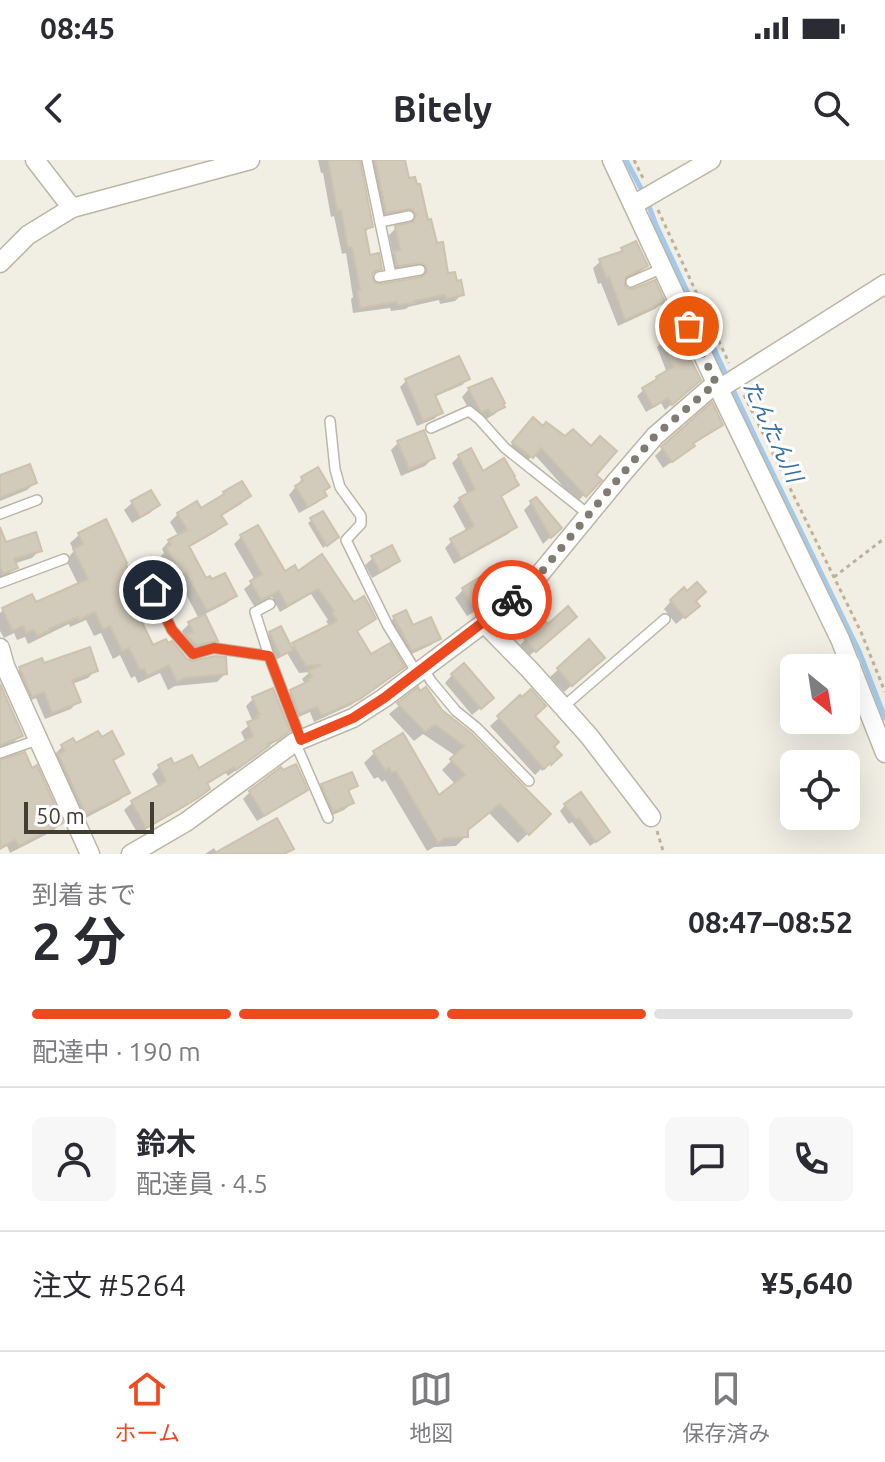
<!DOCTYPE html>
<html lang="ja">
<head>
<meta charset="utf-8">
<style>
  :root { --surface:#fff; --page:#f7f7f7; --text:#2b2b33; --muted:#7c7c81; --line:#e1e1e2; --accent:#ed4a1f }
  body { margin:0; font-family:Ubuntu,"Noto Sans JP",sans-serif; background:var(--page); color:var(--text); height:100vh; display:flex; flex-direction:column; font-size:30px; white-space:nowrap }
  * { box-sizing:border-box; margin:0 }
  p { font-size:26px; color:var(--muted) }
  .icon { flex:none; width:44px; height:44px; fill:none; stroke:currentColor; stroke-width:2; stroke-linecap:round; stroke-linejoin:round }
  .map { position:relative; height:694px; overflow:hidden }
  .side { display:flex; flex-direction:column; background:var(--surface); flex:1 }
  .side>* { flex:none }
  .needle { width:52px; rotate:150deg }
  .controls { position:absolute; left:780px; top:494px; display:grid; gap:16px }
  .controls a { display:grid; place-items:center; width:80px; height:80px; border-radius:12px; background:var(--surface); box-shadow:0 8px 32px #0002; font-size:40px }
  .scale { position:absolute; left:24px; bottom:20px; width:130px; box-sizing:border-box; padding-left:8px; border:4px solid #433e34; border-top:0; font-size:22px; line-height:28px; white-space:nowrap; color:#433e34; -webkit-text-stroke:6px #fff; paint-order:stroke }
  .pin { position:absolute; display:grid; place-items:center; width:68px; height:68px; color:#fff; margin:-34px; border:4px solid #fff; border-radius:50%; box-shadow:0 2px 8px #0007 }
  .courier { position:absolute; display:grid; place-items:center; width:80px; height:80px; margin:-40px; border:6px solid #ed4a1f; border-radius:50%; background:#fff; color:#222; box-shadow:0 2px 10px #0007 }
  .head em { font-style:normal; font-weight:700 }
  .head div { display:flex; flex-direction:column-reverse }
  .head { display:flex; align-items:center; justify-content:space-between; height:136px; padding:0 32px }
  h1 { font-size:52px; font-weight:700; line-height:60px }
  .bar { display:grid; grid-template-columns:repeat(4,1fr); gap:12px 8px; align-content:center; height:96px; padding:0 32px }
  .bar i { height:10px; border-radius:6px; background:var(--line) }
  .bar .selected { background:var(--accent) }
  .bar p { grid-column:span 4 }
  .line { display:flex; align-items:center; gap:20px; padding:0 32px; border-top:2px solid var(--line) }
  .line div { flex:1 }
  .round { display:grid; place-items:center; flex:none; width:84px; height:84px; border-radius:12px; background:var(--page) }
  .status { display:flex; justify-content:space-between; align-items:center; height:56px; padding:0 40px; background:var(--surface); direction:ltr }
  .status svg { height:22px; fill:currentColor }
  header { display:flex; justify-content:space-between; align-items:center; height:104px; padding:0 32px; background:var(--surface); font-size:36px; font-weight:700 }
  .tab-bar { display:flex; justify-content:space-around; align-items:center; height:112px; border-top:2px solid var(--line); background:var(--surface); font-size:22px; color:var(--muted) }
  .tab-bar a { display:grid; justify-items:center; gap:4px }
  .tab-bar .selected { color:var(--accent) }
  .map>svg:first-child { display:block }
  .shadow { fill:#0003 }
  .lines { fill:none; stroke-linecap:round; stroke-linejoin:round }
  .stream { stroke:#a3c9eb; stroke-width:5 }
  .building { fill:#d2caba; stroke:#ccc2ae; stroke-width:2 }
  .service-casing { stroke:#bcb6a7; stroke-width:12 }
  .minor-casing { stroke:#bcb6a7; stroke-width:21 }
  .path { stroke:#bdb299; stroke-width:3; stroke-dasharray:4 4; stroke-linecap:butt }
  .service { stroke:#fff; stroke-width:9 }
  .minor { stroke:#fff; stroke-width:18 }
  .done { stroke:#807c72; stroke-width:8; stroke-dasharray:0 14.4 }
  .route { stroke:#ed4a1f; stroke-width:10 }
  .labels { text-anchor:middle; stroke-width:6; stroke-linejoin:round; paint-order:stroke }
  .water-label { font-size:22px; font-style:italic; fill:#3470a7; stroke:#fff }
</style>
</head>
<body>
<div class="status"><b>08:45</b><svg viewBox="0 0 49 12"><path d="M0 12V9h3v3zM5 12V6h3v6zM10 12V3h3v9zM15 12V0h3v12zM26 1h20v11H26zM47 4h2v5h-2z"/></svg></div>
<header><svg class="icon" aria-label="back" viewBox="0 0 24 24"><path d="M15 5l-7 7 7 7"/></svg>Bitely<svg class="icon" aria-label="search" viewBox="0 0 24 24"><circle cx="10" cy="10" r="6"/><path d="M15 15l6 6"/></svg></header>
<div class="map">
<svg width="885" height="694" viewBox="0 0 885 694">
  <rect width="100%" height="100%" fill="#f1eee4"/>
  <!-- shadow -->
  <g class="shadow">
    <path d="M318,0H355L371,66L364,73L368,97L380,108L369,117L371,123L380,126L421,120V115L414,109L390,112L388,100L393,95L389,75L396,68L409,65L410,61L405,56L379,59L371,0H403L407,21L426,62L447,116L462,134L455,141L440,144L439,140L408,147L406,149L391,151L390,148L353,153L351,139L353,137L346,93L342,94L334,56L331,57L323,13H321Z"/>
    <path d="M622,90L646,106L638,114L621,122L625,129L663,142L655,149L618,166L601,123L598,124L593,108L601,101L617,95Z"/>
    <path d="M663,181L692,226L665,250L661,243L646,252L637,236L657,218L667,213L657,187Z"/>
    <path d="M458,199L468,219L462,225L434,237L440,253L434,259L417,266L400,227L406,221Z"/>
    <path d="M469,229L502,247L495,254L483,261L474,258L462,237Z"/>
    <path d="M720,264L713,272L692,285L685,293L663,308L655,296L663,288Z"/>
    <path d="M526,267L543,268L599,320L577,342L534,294L524,304L507,290Z"/>
    <path d="M398,283L433,298L425,306L401,316L391,290Z"/>
    <path d="M459,296L482,314L516,325L499,338L515,367L508,374L454,404L445,388L452,381L467,372L453,346L460,339L468,335L452,303Z"/>
    <path d="M0,317L35,323L27,330L0,341Z"/>
    <path d="M302,319L323,332L325,335L317,343L299,353L289,335Z"/>
    <path d="M249,336L241,344L220,357L224,364L216,372L188,388L205,421L234,435L227,443L203,455L215,481L208,488L187,492L180,484L185,478L182,471L190,463L199,459L178,419L173,422L160,397L164,393L162,389L169,381L179,377L170,362L178,354L200,351Z"/>
    <path d="M132,343L158,345L150,353L132,363L124,350Z"/>
    <path d="M531,343L560,368L543,384L524,350Z"/>
    <path d="M312,360L333,380L323,388L308,363Z"/>
    <path d="M79,375L129,416L121,424L152,488L225,514L217,522L175,526L168,530L160,513L138,523L135,516L131,518L120,495L113,499L101,473L94,476L86,460L70,467L69,464L28,484L25,477L17,480L14,473L4,478L0,471V453L3,450L31,437L35,444L79,426L66,400L74,391L70,383Z"/>
    <path d="M241,377L284,413L297,414L354,445L374,458L356,472L370,497L402,507L395,514L351,545L314,562L310,552L292,560L284,539L291,532L305,524L302,519L310,512L299,513L287,493L273,502L263,481L270,473L290,488L330,467L326,461L328,460L311,434L280,452L272,437L254,446L244,429L255,420L234,384Z"/>
    <path d="M0,381L5,384L40,390L32,398L13,404L15,408L7,416L0,418Z"/>
    <path d="M373,398L398,400L390,408L372,418L365,405Z"/>
    <path d="M502,406L504,429L487,444L467,456L455,438L463,430Z"/>
    <path d="M671,441L693,442L689,453L676,464L664,449Z"/>
    <path d="M394,458L438,479L431,485L405,497L387,465Z"/>
    <path d="M569,462L529,496L520,485L526,479Z"/>
    <path d="M589,482L595,505L564,532L550,517Z"/>
    <path d="M43,506L96,510L88,518L72,524L78,541L71,549L45,559L36,538L24,543L12,517L20,509Z"/>
    <path d="M452,515L483,546L472,555L445,523Z"/>
    <path d="M0,528L21,575L13,583L0,588Z"/>
    <path d="M418,530L548,654L518,683L489,653L466,671V676L456,686L434,687L427,691L385,620L382,622L378,617L374,619L364,603L374,593L402,576L439,638L456,625L442,610L456,596L423,574L414,581L389,554Z"/>
    <path d="M520,538L551,587L559,595L542,611L541,609L535,615L490,566Z"/>
    <path d="M253,539L280,578L228,616L226,613L206,625L208,629L188,645L138,674L124,650L132,643L159,627L152,614L159,607H173L199,611L246,583L241,572L253,562L246,546Z"/>
    <path d="M101,580L122,594L112,602L127,632L120,640L78,662L51,603L57,598L55,594L62,587Z"/>
    <path d="M0,602L61,663L53,671L10,693L7,686L0,690Z"/>
    <path d="M355,625L348,633L352,643L344,650L326,658L315,633L323,626Z"/>
    <path d="M305,629L298,636L257,661L243,639L250,632Z"/>
    <path d="M565,645L602,677L590,686L572,662L569,664L560,651Z"/>
    <path d="M233,682L234,684L291,688L286,694H205L214,688L217,693Z"/>
  </g>
  <g class="lines">
    <!-- stream -->
    <path class="stream" d="M626,0L645,36L656,65L758,283L859,491L885,558"/>
  </g>
  <!-- building -->
  <g class="building">
    <path d="M328,0H360L373,67L365,69L370,95L379,93L382,109L375,111L372,114L374,122L380,124L421,117L427,112L426,106L422,103L397,106L394,91L400,90L395,66L413,62L416,55L411,49L386,53L375,0H405L409,18L415,17L417,24H420L428,60L431,59L437,83L443,82L448,113L455,112L457,121L461,120L464,135L446,139L445,135L414,141L415,143L397,145V142L360,148L357,130H360L352,88H348L341,50L337,51Z"/>
    <path d="M636,81L648,106L626,117L625,126L627,128L633,129L655,120L665,142L625,160L609,117L606,118L599,99L623,91L621,88Z"/>
    <path d="M678,173L689,201L691,200L701,220L672,245L668,238L653,247L642,228L657,219L656,217L673,207L662,179Z"/>
    <path d="M459,196L470,219L435,235L443,253L423,261L405,219Z"/>
    <path d="M492,218L505,243L503,244L505,247L491,254L488,249L482,252L480,250L468,228Z"/>
    <path d="M712,242L723,265L693,283L695,286L672,302L661,287Z"/>
    <path d="M533,257L543,266L546,262L565,276L573,269L591,286L600,276L617,291L596,315L602,320L586,337L541,288L533,298L512,282Z"/>
    <path d="M424,270L435,298L409,309L397,281Z"/>
    <path d="M471,288L483,311L504,298L515,316L514,317L519,325L501,336L517,367L461,398L450,379L474,366L459,338L475,329L458,295Z"/>
    <path d="M30,304L37,323L0,338V315Z"/>
    <path d="M318,307L330,327L324,331L327,336L308,347L295,326L303,321L301,317Z"/>
    <path d="M242,321L251,336L221,355L227,364L189,386L206,418L210,416L212,419L225,413L237,436L207,451L186,413L181,415L166,387L171,385L168,380L187,370L177,353L197,341L201,348L224,334L223,332Z"/>
    <path d="M151,330L160,345L140,357L131,341Z"/>
    <path d="M536,337L562,368L551,378L530,341Z"/>
    <path d="M323,351L339,377L327,386L310,358Z"/>
    <path d="M106,359L127,403L126,404L131,417L122,421L153,485L166,479L168,483L172,481L187,499L192,501L215,496L226,497L227,514L185,518L177,522L169,505L147,516L144,509L140,510L129,488L122,491L110,466L103,469L95,452L79,460L78,457L49,469V471L37,476L34,470L26,473L23,466L12,471L2,448L32,434L36,442L88,419L73,389L83,384L78,373Z"/>
    <path d="M258,365L285,411L295,405L298,411L322,394L354,442L364,436L369,445L376,459L357,471L371,494L390,483L405,507L360,539L322,556L317,547L299,554L290,530L309,521L307,519L312,517L308,511L321,505L306,506L292,483L337,461L332,453L334,451L318,429L287,446L279,431L261,440L250,421L262,414L240,375Z"/>
    <path d="M0,367L6,382L36,372L42,391L14,399L18,408L3,414L0,406Z"/>
    <path d="M392,385L400,401L380,412L371,396Z"/>
    <path d="M503,403L514,422L497,437L475,450L462,428Z"/>
    <path d="M697,422L706,432L696,441L700,446L685,458L670,440L684,427L687,431Z"/>
    <path d="M568,446L577,457L536,492L524,478L545,461L548,464Z"/>
    <path d="M406,450L413,465L431,457L441,479L412,491L393,456Z"/>
    <path d="M205,454L218,481L196,485L186,475L193,472L188,462Z"/>
    <path d="M281,466L293,490L281,496L269,472Z"/>
    <path d="M589,479L605,498L572,526L557,508Z"/>
    <path d="M90,487L98,511L72,520L81,542L52,553L44,532L32,537L19,507L42,498L44,503Z"/>
    <path d="M464,503L494,538L481,549L451,514Z"/>
    <path d="M0,524L23,576L0,585Z"/>
    <path d="M418,527L420,531L426,527L442,550L472,574L551,654L529,675L500,644L468,670V677L445,678L438,683L396,611L392,613L389,608L385,611L373,591L403,573L439,635L465,615L450,599L464,586L435,565L425,572L397,543Z"/>
    <path d="M273,528L290,571L278,580L267,584L269,586L236,610L234,607L207,623L210,629L198,638L146,668L131,641L166,621L158,605L171,598L174,604L192,595L199,608L253,576L247,562L258,558L257,555L259,554L252,537Z"/>
    <path d="M531,529L546,546L535,556L559,582L554,587L562,595L551,605L550,603L544,609L497,556L520,535L522,537Z"/>
    <path d="M98,571L102,577L112,571L124,594L113,600L130,633L86,655L58,594L64,591L61,585L73,578L76,583Z"/>
    <path d="M25,592L32,608L37,605L63,663L19,686L15,680L0,688V600Z"/>
    <path d="M296,604L308,630L264,656L249,631L281,607L283,610Z"/>
    <path d="M352,612L358,626L348,630L354,643L333,652L321,624Z"/>
    <path d="M581,632L610,672L596,682L579,658L576,660L564,644Z"/>
    <path d="M277,658L294,689L284,694H213Z"/>
  </g>
  <g class="lines">
    <!-- service casing -->
    <g class="service-casing">
      <g id="service">
        <path d="M367,0L391,115"/>
        <path d="M380,62L409,56"/>
        <path d="M379,117L420,110"/>
        <path d="M631,122L663,108"/>
        <path d="M330,261L335,309L340,327L361,356V364L346,380L388,466L417,513"/>
        <path d="M431,268L469,251L479,259L505,288L588,354"/>
        <path d="M0,354L37,340"/>
        <path d="M143,410L172,470L193,494L214,488L269,496L301,580"/>
        <path d="M0,423L64,399"/>
        <path d="M269,496L255,452L270,444"/>
        <path d="M423,508L431,521L456,551L477,568L529,621"/>
        <path d="M563,547L665,459"/>
        <path d="M295,582L328,658"/>
        <path d="M0,593L37,580"/>
      </g>
    </g>
    <!-- minor casing -->
    <g class="minor-casing">
      <g id="minor">
        <path d="M35,0L72,48"/>
        <path d="M612,0L716,223L840,479L885,593"/>
        <path d="M633,45L711,0"/>
        <path d="M0,103L28,75L72,48L250,0"/>
        <path d="M719,229L885,124"/>
        <path d="M484,463L530,510L589,576L651,657"/>
        <path d="M0,488L5,506L90,694"/>
        <path d="M131,694L186,662L295,582L353,558L384,538L484,463L535,420L618,319L655,276L716,223"/>
      </g>
    </g>
    <!-- path -->
    <g class="path">
      <path d="M634,0L643,18"/>
      <path d="M658,50L729,203"/>
      <path d="M744,235L861,472L885,532"/>
      <path d="M834,417L885,378"/>
      <path d="M657,671L664,694"/>
    </g>
    <!-- service -->
    <use href="#service" class="service"/>
    <!-- minor -->
    <use href="#minor" class="minor"/>
  </g>
  <g class="lines">
    <!-- done -->
    <path class="done" d="M512,440L535,420L618,319L655,276L716,223L689,166"/>
    <!-- route -->
    <path class="route" d="M153,430L172,470L193,494L214,488L269,496L301,580L353,558L384,538L512,440"/>
  </g>
  <g class="labels">
    <!-- water labels -->
    <g class="water-label">
      <text transform="translate(773 271) rotate(65)" y="8">たんたん川</text>
    </g>
  </g>
</svg>
<div class="controls">
<a><svg class="needle" viewBox="-14 -14 28 28"><path d="M0-13l5 13h-10z" fill="#e53935"/><path d="M0 13l5-13h-10z" fill="#7c7c81"/></svg></a>
<a><svg class="icon" aria-label="locate" viewBox="0 0 24 24"><circle cx="12" cy="12" r="6"/><path d="M12 2v4M12 18v4M2 12h4M18 12h4"/></svg></a>
</div>
<div class="scale">50 m</div>
<div class="pin" style="left:689px;top:166px;background:#ea580c"><svg class="icon" aria-label="bag" viewBox="0 0 24 24"><path d="M5 8h14l-1 12H6zM9 8a3 3 0 0 1 6 0"/></svg></div>
<div class="pin" style="left:153px;top:430px;background:#1f2937"><svg class="icon" aria-label="home" viewBox="0 0 24 24"><path d="M3 11l9-7 9 7M6 9v11h12V9"/></svg></div>
<div class="courier" style="left:512px;top:440px"><svg class="icon" aria-label="bike" viewBox="0 0 24 24"><circle cx="6" cy="16" r="4"/><circle cx="18" cy="16" r="4"/><path d="M6 16l4-8h5l3 8M10 8l3 8H6M13 5h3"/></svg></div>
</div>
<section class="side">
<div class="head"><div><h1>2 分</h1><p>到着まで</p></div><em>08:47–08:52</em></div>
<div class="bar"><i class="selected"></i><i class="selected"></i><i class="selected"></i><i></i><p>配達中 · 190 m</p></div>
<div class="line" style="height:144px"><a class="round"><svg class="icon" aria-label="person" viewBox="0 0 24 24"><circle cx="12" cy="8" r="4"/><path d="M4 21q1-7 8-7t8 7"/></svg></a><div><b>鈴木</b><p>配達員 · 4.5</p></div><a class="round"><svg class="icon" aria-label="chat" viewBox="0 0 24 24"><path d="M4 5h16v11H9l-5 4z"/></svg></a><a class="round"><svg class="icon" aria-label="phone" viewBox="0 0 24 24"><path d="M5 4h4l2 5-3 2q2 4 5 5l2-3 5 2v4C11 20 4 13 5 4z"/></svg></a></div>
<div class="line" style="height:104px"><div>注文 #5264</div><b>¥5,640</b></div>
</section>
<nav class="tab-bar">
<a class="selected"><svg class="icon" aria-label="home" viewBox="0 0 24 24"><path d="M3 11l9-7 9 7M6 9v11h12V9"/></svg>ホーム</a>
<a><svg class="icon" aria-label="map" viewBox="0 0 24 24"><path d="M3 6l6-2 6 2 6-2v14l-6 2-6-2-6 2zM9 4v14M15 6v14"/></svg>地図</a>
<a><svg class="icon" aria-label="saved" viewBox="0 0 24 24"><path d="M7 4h10v16l-5-4-5 4z"/></svg>保存済み</a>
</nav>
</body>
</html>
